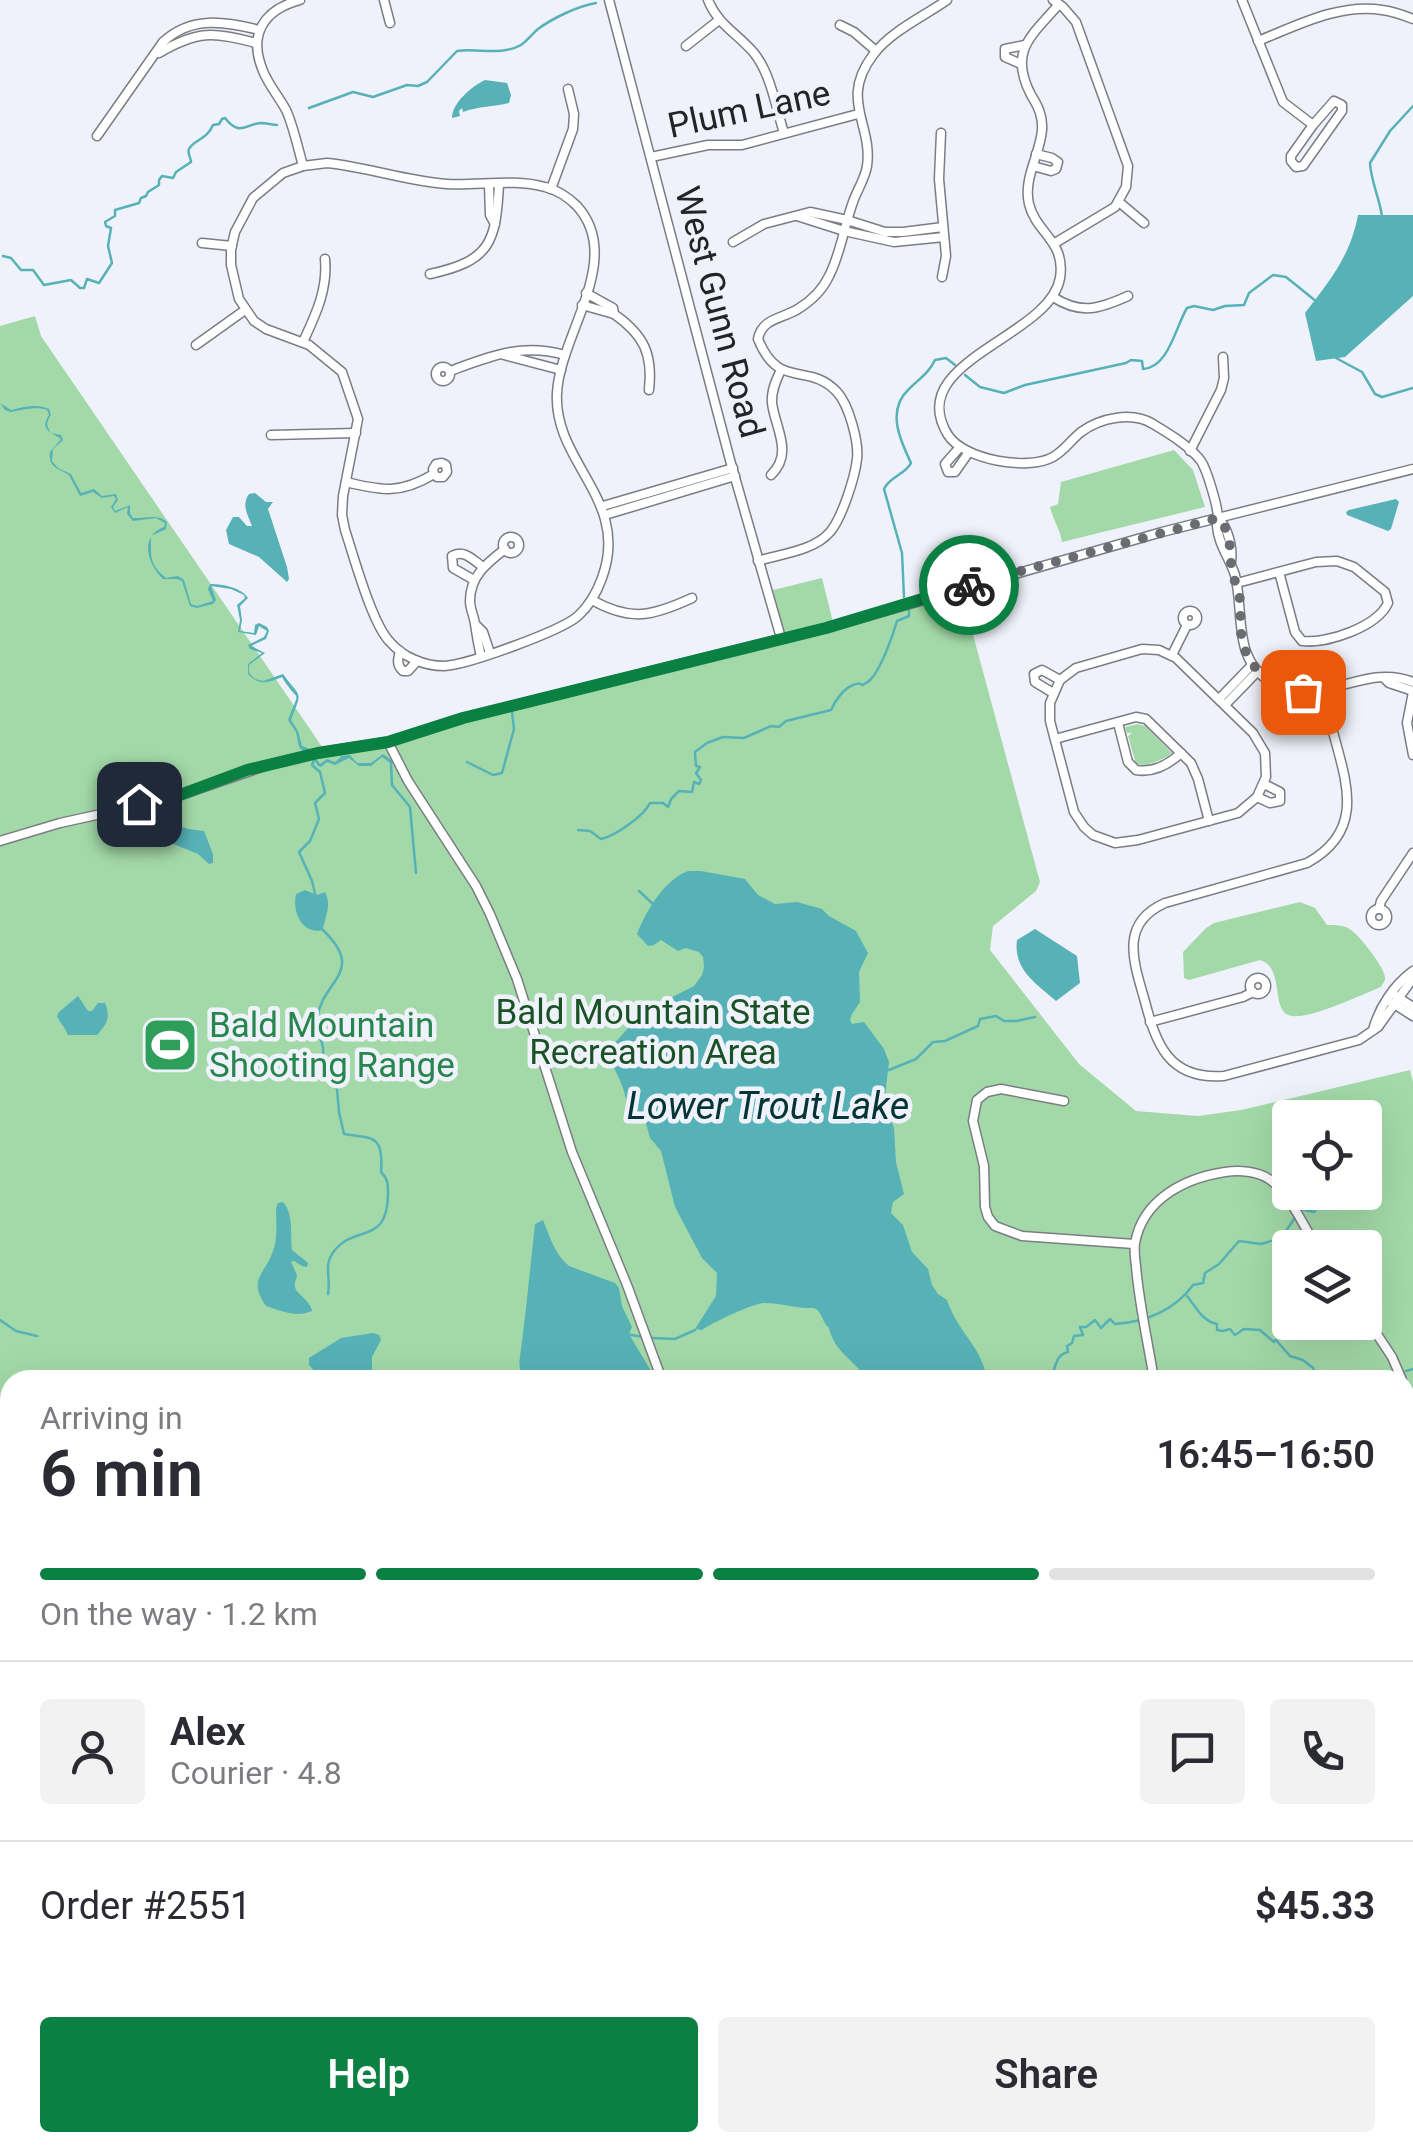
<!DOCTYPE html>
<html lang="en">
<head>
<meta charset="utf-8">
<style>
  :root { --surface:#fff; --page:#f2f2f3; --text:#2b2b33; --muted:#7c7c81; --line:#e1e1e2; --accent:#0b8043 }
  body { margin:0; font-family:Roboto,sans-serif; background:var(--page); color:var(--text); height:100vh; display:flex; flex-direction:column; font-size:38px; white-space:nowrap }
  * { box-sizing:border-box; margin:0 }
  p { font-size:32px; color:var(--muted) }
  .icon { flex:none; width:55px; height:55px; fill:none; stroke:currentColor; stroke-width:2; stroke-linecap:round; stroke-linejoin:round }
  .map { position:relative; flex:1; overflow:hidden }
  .panel { position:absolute; left:0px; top:1370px; width:1415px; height:782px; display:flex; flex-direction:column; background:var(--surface); border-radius:30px 30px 0 0; box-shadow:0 10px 40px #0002 }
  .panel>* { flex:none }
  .buttons { position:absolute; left:1272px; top:1100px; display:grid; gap:20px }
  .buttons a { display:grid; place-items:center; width:110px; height:110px; border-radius:10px; background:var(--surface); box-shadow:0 10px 40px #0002; font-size:50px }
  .pin { position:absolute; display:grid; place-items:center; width:85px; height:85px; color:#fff; margin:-42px; border-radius:20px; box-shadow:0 5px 15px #0006 }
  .courier { position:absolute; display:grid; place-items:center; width:100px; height:100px; margin:-50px; border:8px solid #0b8043; border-radius:50%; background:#fff; color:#222; box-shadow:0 2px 12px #0007 }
  .head em { font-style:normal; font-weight:600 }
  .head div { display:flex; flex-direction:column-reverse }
  .head { display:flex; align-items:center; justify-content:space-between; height:170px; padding:0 40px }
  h1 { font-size:65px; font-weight:600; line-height:75px }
  .bar { display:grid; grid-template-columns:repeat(4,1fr); gap:15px 10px; align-content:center; height:120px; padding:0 40px }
  .bar i { height:12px; border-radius:8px; background:var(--line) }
  .bar .current { background:var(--accent) }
  .bar p { grid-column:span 4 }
  .line { display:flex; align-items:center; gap:25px; padding:0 40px; border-top:2px solid var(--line) }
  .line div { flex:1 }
  .round { display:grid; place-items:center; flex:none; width:105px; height:105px; border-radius:10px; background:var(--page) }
  .action { display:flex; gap:20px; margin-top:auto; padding:20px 40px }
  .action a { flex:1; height:115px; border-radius:10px; background:var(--accent); color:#fff; font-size:40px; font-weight:600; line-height:115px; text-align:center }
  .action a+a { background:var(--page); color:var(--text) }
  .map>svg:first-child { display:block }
  .built { fill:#e3e7f7 }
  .green { fill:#a3d9a8; fill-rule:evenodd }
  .water { fill:#56b2b7 }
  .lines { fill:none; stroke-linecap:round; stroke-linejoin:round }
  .stream { stroke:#56b2b7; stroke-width:2.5 }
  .minor-casing { stroke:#7b7d85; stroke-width:11 }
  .minor { stroke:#fff; stroke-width:8 }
  .done { stroke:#6b6c71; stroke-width:10; stroke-dasharray:0 18 }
  .route { stroke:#0b8043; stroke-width:12 }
  .labels { text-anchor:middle; stroke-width:9; stroke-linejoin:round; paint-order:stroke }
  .street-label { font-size:35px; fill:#232427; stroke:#f0f2fb }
  .park-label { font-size:35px; fill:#1a5225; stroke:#f0f2fb }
  .leisure-label { font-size:35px; fill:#27864d; stroke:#f0f2fb; text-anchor:start }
  .water-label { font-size:38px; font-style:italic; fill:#053436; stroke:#f0f2fb }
</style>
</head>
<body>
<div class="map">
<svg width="1413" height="2151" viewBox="0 0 1413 2151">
  <rect width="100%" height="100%" fill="#f0f2fb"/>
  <!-- built -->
  <g class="built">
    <path d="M4,1736L10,1758V1945L0,1947V1737Z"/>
    <path d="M0,1999L10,2039V2142L36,2143L38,2151H0Z"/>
  </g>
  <!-- green -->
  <g class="green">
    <path d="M35,316L41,336L327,754L531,705L962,594L1040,882L1036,891L993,926L990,950L1079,1064L1136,1111L1198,1116L1241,1110L1410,1070L1413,1082V1879L1405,1859V1380H10V1758L4,1737H0V326ZM1290,1118H1365V1192H1290ZM1290,1248H1365V1322H1290Z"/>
    <path d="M1174,450L1193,470L1205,507L1062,542C1060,529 1053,520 1050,507L1058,504L1061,482Z"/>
    <path d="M822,578L833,622L784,635L773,590Z"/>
    <path d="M1138,724L1145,726L1172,753C1162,760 1148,767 1136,764L1128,736L1132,733H1127L1125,727Z"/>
    <path d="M1300,902L1315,908L1327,925C1336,925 1344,925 1351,930C1359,935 1387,970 1385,979C1385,982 1382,984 1381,987C1361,995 1311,1019 1292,1016C1269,1013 1286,968 1260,960L1189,980L1184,978L1183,952L1206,928L1214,923Z"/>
    <path d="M908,2143H1064L1067,2151H914Z"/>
  </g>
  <!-- water -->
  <g class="water">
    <path d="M485,80L507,83L511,95L509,103C493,107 479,106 463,112L462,108L459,111L460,116L452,118C452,103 472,86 485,80Z"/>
    <path d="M1358,215H1413V296L1345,357L1316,361L1305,313C1330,280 1350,257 1358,215Z"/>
    <path d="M0,403L11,410C22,407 39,403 49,409L51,415C46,423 46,425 51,433L61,435L63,440L53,449L52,461L58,468L71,474L81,493L94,489L102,496L116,494L118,500L113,507L115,511L130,505V513L133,518C146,519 157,513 167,522L166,529L151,536C151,557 149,564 166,578L178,576L184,580L191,604L197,606L213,601L208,589L210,584C222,584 241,587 248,598L240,606L242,620L240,631L254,633L255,625L259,623L267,627L269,631L266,639L251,646L265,653L249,665V673L255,679L263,681L283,674C301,699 303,689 291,720L298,731L302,746L310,749L320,764L327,759L335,762L342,756L350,755L357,763H371L383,754L394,762L390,763L382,757L371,766H359L349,758L335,765L327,762L321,767L318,766L308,751H303L299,747L296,732L288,720C301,685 299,706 282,677C269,683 259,686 248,674V664L262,653L250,649L248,645L264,637L267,631L259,626L256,635L238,632L240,620L237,605L245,598L244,595L231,589L211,586L216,600L213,604L197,608L190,606L182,581L177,579H163C147,564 139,536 164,527L165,523L156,518L133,521L127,514L128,507L115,513L111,507L116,499L114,496L102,498L93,492L80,496L69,475C58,468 48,468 50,452L61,439C51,432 39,430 49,415L47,410C38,406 21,410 11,412L5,410Z"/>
    <path d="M255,493L266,502H273L268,509L287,567L289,579L287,582L259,557L229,544L226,530L233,517H239L247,526H252C248,515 241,505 249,494Z"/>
    <path d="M1396,499L1399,502L1391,529L1388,531L1347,515L1346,512L1349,510Z"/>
    <path d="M162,810L169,812C183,830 181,828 204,831L213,854V863L209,864L198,854L171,843L159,813Z"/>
    <path d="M688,871H701L745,879L758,895L775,904L797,902L822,909L829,916L856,931L868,953L859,972L860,1002L852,1014L850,1020L852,1024L864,1022L884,1049L889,1062L884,1104L894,1128L896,1162L904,1194L893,1202L891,1213L903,1225L912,1252L928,1269L932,1285L938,1294L947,1300C953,1319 966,1334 976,1350C982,1359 984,1371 990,1380H867C855,1360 834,1352 829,1328C822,1323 823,1312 814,1308C797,1309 781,1303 764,1303C754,1303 711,1323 702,1330L695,1329L716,1296L717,1273L702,1258L675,1207L661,1151L650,1138L646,1123C625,1115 629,1106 623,1088C619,1077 613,1066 608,1056L610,1048L643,1012L694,986L702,975L704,967L703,957L699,952L686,948L678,951L661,940L654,945L648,946L637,934C646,911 664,880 688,871Z"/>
    <path d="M305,890L317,895L325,892C332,906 325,916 323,930C302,935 292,912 296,894Z"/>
    <path d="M1035,929L1077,956L1080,983L1056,1001C1037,984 1013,970 1017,940Z"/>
    <path d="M78,996L88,1011H92L98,1003H105C111,1017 107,1024 97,1035H68C65,1027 60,1023 57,1016L59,1012Z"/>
    <path d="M283,1202C294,1214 290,1234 292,1250L308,1263L307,1267L302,1266L294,1261L291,1262L297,1275C297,1279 294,1282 295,1286C295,1294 310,1299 312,1311C297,1318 281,1311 266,1306C247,1279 265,1275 273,1251C278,1238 276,1222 276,1208L278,1203Z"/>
    <path d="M543,1220C550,1237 555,1255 569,1266L615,1283L619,1288L622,1306L632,1327L629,1334L651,1371L653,1380H524C521,1373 518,1366 520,1357C526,1313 530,1269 535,1224Z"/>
    <path d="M373,1333L379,1335L381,1340L372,1357V1380H323L309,1365V1358L341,1338Z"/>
  </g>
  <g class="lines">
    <!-- stream -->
    <g class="stream">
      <path d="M309,108L353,92L373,97L407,85L418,86L427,82L457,51C477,48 502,56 521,45C527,41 532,34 538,29C553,18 578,6 596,3"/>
      <path d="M1382,217C1380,199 1371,182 1370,163L1390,131L1413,106"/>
      <path d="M3,256L11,258L21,270H33L44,285L71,280L80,288H84L87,279L99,283L112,263L108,246L111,228L106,226L105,222L115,216V210L139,203L141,198L146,196L148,192L159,185V180L162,176L173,178L176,172L191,162C191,158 187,153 189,149C193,140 207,140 213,125L219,124L222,119L225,118C240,137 245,124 261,123C267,123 272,125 277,125"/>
      <path d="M1336,358L1362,372L1375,394L1382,397L1413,388"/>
      <path d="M965,375L980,387L1004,393L1025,385L1126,363L1131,360L1142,361L1143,369C1169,367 1175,328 1187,308L1194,306L1213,310L1225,306L1244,305L1249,293L1273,275L1286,277L1317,302"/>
      <path d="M904,597L902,553L884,489C889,477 906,474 911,463C900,440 886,410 909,389C919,379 929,373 935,360L946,358L955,365"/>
      <path d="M314,760L312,765L320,772L325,793L315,803L319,819L310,841L299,852L312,881L316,898"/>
      <path d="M467,762L493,775L502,773L514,729L512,712"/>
      <path d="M391,763L392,785L410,807L416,873"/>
      <path d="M578,830L590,831L601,839C615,836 644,816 650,803H663L668,807L671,799L679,791L692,792L694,782L699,784L701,780L696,773L700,767L696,766L695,752L707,743L723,737L744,738L771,726L779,727L786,721L831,710C835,701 843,689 853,685C867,680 856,690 869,681C880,672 893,635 897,621L909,616V610"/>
      <path d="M639,891L653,904"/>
      <path d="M323,930C367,973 322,979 317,1019C315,1033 322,1037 323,1048C324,1057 321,1063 323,1072L337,1089L339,1112L344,1134C374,1138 384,1136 381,1172C388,1179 388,1184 388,1194C387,1248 353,1222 332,1254C324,1266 331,1280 328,1294"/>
      <path d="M889,1070L916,1059L933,1042L945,1041L978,1026L980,1019L996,1016L1004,1021H1016L1035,1017"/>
      <path d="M1187,1296C1196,1307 1202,1321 1217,1324V1330L1223,1331L1230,1329L1235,1335L1244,1329L1260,1330L1274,1342L1276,1340L1290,1356L1303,1360L1313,1368L1319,1380"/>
      <path d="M0,1320L16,1331L37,1336"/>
      <path d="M626,1334L643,1337"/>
      <path d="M651,1338L675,1339L695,1330"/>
      <path d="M1406,1371L1413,1369"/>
      <path d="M1050,1380C1056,1370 1054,1355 1068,1352L1067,1346L1072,1343L1074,1336L1083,1335L1080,1327H1086L1095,1320L1101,1328L1110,1319L1115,1324C1146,1322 1175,1310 1193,1285L1203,1283L1205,1273L1219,1264L1239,1241L1261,1244L1281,1238L1301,1209L1314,1212L1324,1199L1333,1192"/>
      <path d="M1405,2006L1413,2001"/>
      <path d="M1304,2142L1311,2151"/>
      <path d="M1212,2151L1221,2142"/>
      <path d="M1393,2151L1394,2142"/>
    </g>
    <!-- minor casing -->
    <g class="minor-casing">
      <g id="minor">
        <path d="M300,0C263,10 248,35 263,71C269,86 280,98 287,112C294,129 298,148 303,166"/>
        <path d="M384,0L390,23"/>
        <path d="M609,0L730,460L781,638"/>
        <path d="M708,0C718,25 737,33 754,53C771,74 776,108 784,133"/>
        <path d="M1053,0L1063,7L1076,22L1128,166L1126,187L1115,207L1055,243"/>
        <path d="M1242,0L1283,102L1313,125"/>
        <path d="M1059,4C1032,36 1008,50 1031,95C1038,106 1043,116 1042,130C1040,155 1023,178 1029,204C1036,233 1066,241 1060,278C1050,338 902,361 948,435C964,460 1028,471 1053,457C1064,451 1071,440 1081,432C1100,418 1132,411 1153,424C1168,433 1190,446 1201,461C1207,470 1218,507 1218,518C1218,521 1217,523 1217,526C1218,544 1230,559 1235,575C1245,614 1231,661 1274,684C1321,709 1365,662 1413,682"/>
        <path d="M840,25L854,32L876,51"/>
        <path d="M1258,41C1296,26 1339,3 1382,10C1392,11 1403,15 1413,19"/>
        <path d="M686,46L719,20"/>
        <path d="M159,53C198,30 213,32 256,43"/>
        <path d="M1021,64L1005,57V49L1025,45"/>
        <path d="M1334,101L1342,105V111L1303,166L1296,167L1291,161V156L1313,125Z"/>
        <path d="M941,133L939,179L946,256L942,277"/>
        <path d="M97,136L163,42C191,16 224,21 259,30"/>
        <path d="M651,157L708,145H742L858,114"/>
        <path d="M327,163C367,167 406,181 447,184C478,186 514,178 545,187C557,190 568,197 577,206C625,259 560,334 557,393C553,463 631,500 602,578C597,592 589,606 578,616C561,631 467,665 444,666C424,666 403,657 390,642C372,624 354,557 345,530L342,515L343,496L358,419L342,372L309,345L266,329L254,321L239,299L231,265V249L235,232L253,198L283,173L303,166Z"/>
        <path d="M1033,166L1051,171L1056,169L1058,162L1052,158L1036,154"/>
        <path d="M489,185L490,215L495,224"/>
        <path d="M551,189L573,129L574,114L568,89"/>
        <path d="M1119,202L1144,223"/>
        <path d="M797,216L844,231L894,242L944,237"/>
        <path d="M733,242L764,224L810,212L847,220L885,232H903L943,227"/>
        <path d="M202,243L232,246"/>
        <path d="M430,274C490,261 496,243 499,184"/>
        <path d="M586,293L613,308L614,314C644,335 653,354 649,390"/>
        <path d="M1053,297C1081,315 1099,309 1128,296"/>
        <path d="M582,305L614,314"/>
        <path d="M303,342C315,316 328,290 325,259"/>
        <path d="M196,345L245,310"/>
        <path d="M504,355L561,370"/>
        <circle cx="443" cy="374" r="7"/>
        <path d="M450,371C491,356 521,343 565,355"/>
        <path d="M271,435L356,433"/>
        <path d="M960,447L945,464L948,472H955L969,452"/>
        <path d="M1190,451L1221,390L1224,378L1223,357"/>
        <path d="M771,475C794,453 775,428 772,403C771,391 776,380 781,370"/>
        <path d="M346,482C382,491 401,494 434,474L433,469L436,464L442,463L446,465L447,472L443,477H437L434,474"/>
        <path d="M603,506L733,468"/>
        <path d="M605,515L735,476"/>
        <path d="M1218,518C1228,528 1233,547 1231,562"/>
        <circle cx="511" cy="545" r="8"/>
        <path d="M758,561C780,554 814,551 830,532C842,518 855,477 857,459C859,442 849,405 837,392C808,361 779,391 758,339C762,318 782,319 798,309C811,301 823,289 829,276C841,253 844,226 853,202C857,190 865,179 867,166C873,124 839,100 873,55C891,31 923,17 947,0"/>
        <path d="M474,580L453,568L452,556C464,549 473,560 483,567"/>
        <path d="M1237,583L1316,562L1337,561L1354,567L1385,592L1388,603C1377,627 1327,644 1302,641L1295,632L1279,572"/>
        <path d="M592,600C631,622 653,616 692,598"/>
        <circle cx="1190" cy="618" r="7"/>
        <path d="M476,625L483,632L490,653"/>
        <path d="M1142,649L1159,650L1176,658L1253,733L1265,753L1266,777L1257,797L1238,813L1138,840L1115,843L1093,835L1084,827L1074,812L1050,721V703L1060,680L1076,668Z"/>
        <path d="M400,651C398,659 396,665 403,671H408L417,661"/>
        <path d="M1172,655L1187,625"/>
        <path d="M481,656C478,645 477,636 475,624C474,616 470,609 470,601C470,576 487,563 505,549"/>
        <path d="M1384,678L1389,683L1413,691"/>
        <path d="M1326,689L1332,716L1331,724C1344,777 1369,829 1307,863L1165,903C1120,923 1133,960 1144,998C1156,1044 1168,1080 1224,1076L1359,1040L1378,1027L1413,978"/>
        <path d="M1318,691L1326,717L1331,724"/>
        <path d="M1413,692L1407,723L1413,755"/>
        <path d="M1053,693L1035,682L1034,674L1042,670L1060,680"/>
        <path d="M1219,699L1252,665"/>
        <path d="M1225,705L1258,671"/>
        <path d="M1118,723L1128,762L1136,770C1153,773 1169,764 1181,753"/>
        <path d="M1055,739L1136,717L1146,719L1191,763L1198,779L1209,821"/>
        <path d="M388,742L408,781L476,886L490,914L517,979L572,1152L627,1285L662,1380"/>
        <path d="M1257,797L1270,803L1280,801V792L1264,784"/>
        <path d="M0,841L60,823L169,799L265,766L317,753L388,742L463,718L826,628L1162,532L1413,469"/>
        <path d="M1379,909L1381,901L1413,853"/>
        <circle cx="1379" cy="917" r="8"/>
        <circle cx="1258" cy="986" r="8"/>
        <path d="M1396,996L1413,1007"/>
        <path d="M1391,1002L1413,1016"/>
        <path d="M1150,1022L1243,997L1253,992"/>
        <path d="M1373,1030C1379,1007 1394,985 1413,971"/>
        <path d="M1064,1101L1001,1089L987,1092L977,1100L973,1121L984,1166L985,1207L988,1217L995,1226L1022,1236L1134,1244"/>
        <path d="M1365,1316L1392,1357L1402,1380"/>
        <path d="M697,1380L704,1377L710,1380"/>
        <path d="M1154,1380C1148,1342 1139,1304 1136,1266C1135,1259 1134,1250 1135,1243C1143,1199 1185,1178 1225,1172C1239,1170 1257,1171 1269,1179C1288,1191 1305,1228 1317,1248"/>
        <path d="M1405,1391L1413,1425V1460"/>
        <path d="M1405,1522L1413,1464"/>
        <path d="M1405,1536L1407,1561L1413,1582"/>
        <path d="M1405,1933L1413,1953"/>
        <path d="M10,1989C0,2001 5,2014 10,2028"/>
        <path d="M0,2032L10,2044"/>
        <path d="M1405,2047L1413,2045"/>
        <path d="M1405,2103L1413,2109"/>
        <path d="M40,2142L42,2151"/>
        <path d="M174,2142L176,2151"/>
        <path d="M589,2142L592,2151"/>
        <path d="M904,2142L910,2151"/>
        <path d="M1248,2142L1250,2151"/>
        <path d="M340,2151V2142"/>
        <path d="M498,2151L534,2142"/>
        <path d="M831,2151L858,2142"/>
        <path d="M1143,2151L1146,2142"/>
      </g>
    </g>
    <!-- minor -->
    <use href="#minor" class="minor"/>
  </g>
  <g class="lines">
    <!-- done -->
    <path class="done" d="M969,585L1218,518C1230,530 1230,546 1231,562C1231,574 1238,587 1240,600C1241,611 1240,621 1241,632C1244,666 1270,688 1303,692"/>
    <!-- route -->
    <path class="route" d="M139,804L169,799L247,770L318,753L388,742L463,718L826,628L969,585"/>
  </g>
  <!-- icons -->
  <defs>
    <g id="stadium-square" transform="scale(2.875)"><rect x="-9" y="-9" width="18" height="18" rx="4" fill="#2e9e5b" stroke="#f0f2fb"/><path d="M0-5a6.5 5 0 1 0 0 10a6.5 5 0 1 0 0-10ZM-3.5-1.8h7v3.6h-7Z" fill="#fff"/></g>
  </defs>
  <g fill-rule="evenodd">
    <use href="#stadium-square" x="170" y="1045"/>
  </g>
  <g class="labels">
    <!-- street labels -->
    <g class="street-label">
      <text transform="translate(749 109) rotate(-12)" y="12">Plum Lane</text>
      <text transform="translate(720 312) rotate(75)" y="12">West Gunn Road</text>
    </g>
    <!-- park labels -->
    <g class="park-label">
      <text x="653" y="1024">Bald Mountain State<tspan x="653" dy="40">Recreation Area</tspan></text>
    </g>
    <!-- leisure labels -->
    <g class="leisure-label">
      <text x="209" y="1037">Bald Mountain<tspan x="209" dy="40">Shooting Range</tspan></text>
    </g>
    <!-- water labels -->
    <g class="water-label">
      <text x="768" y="1119">Lower Trout Lake</text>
    </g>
  </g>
</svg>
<div class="buttons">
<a><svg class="icon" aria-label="locate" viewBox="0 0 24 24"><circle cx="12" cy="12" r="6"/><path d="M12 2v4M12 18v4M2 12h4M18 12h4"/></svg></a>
<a><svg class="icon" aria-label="layers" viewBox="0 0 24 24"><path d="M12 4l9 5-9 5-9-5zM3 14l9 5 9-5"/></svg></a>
</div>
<div class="pin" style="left:1303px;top:692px;background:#ea580c"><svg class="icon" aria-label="bag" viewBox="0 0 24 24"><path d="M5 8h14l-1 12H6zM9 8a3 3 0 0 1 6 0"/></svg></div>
<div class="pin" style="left:139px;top:804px;background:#1f2937"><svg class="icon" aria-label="home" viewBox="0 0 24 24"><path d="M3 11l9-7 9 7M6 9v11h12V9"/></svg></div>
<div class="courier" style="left:969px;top:585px"><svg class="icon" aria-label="bike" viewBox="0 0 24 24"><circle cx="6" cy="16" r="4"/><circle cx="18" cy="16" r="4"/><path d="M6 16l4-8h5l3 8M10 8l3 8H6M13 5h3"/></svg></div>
<section class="panel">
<div class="head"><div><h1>6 min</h1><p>Arriving in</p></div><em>16:45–16:50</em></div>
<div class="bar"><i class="current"></i><i class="current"></i><i class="current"></i><i></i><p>On the way · 1.2 km</p></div>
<div class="line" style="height:180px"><a class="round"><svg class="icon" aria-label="person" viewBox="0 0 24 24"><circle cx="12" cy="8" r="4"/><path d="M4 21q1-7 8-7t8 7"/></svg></a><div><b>Alex</b><p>Courier · 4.8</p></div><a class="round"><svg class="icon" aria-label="chat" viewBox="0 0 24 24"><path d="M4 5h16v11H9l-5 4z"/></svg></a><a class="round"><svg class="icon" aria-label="phone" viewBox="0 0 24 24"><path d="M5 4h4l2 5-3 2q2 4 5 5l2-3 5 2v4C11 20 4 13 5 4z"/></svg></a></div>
<div class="line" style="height:130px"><div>Order #2551</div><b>$45.33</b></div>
<div class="action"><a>Help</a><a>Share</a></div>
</section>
</div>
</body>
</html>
